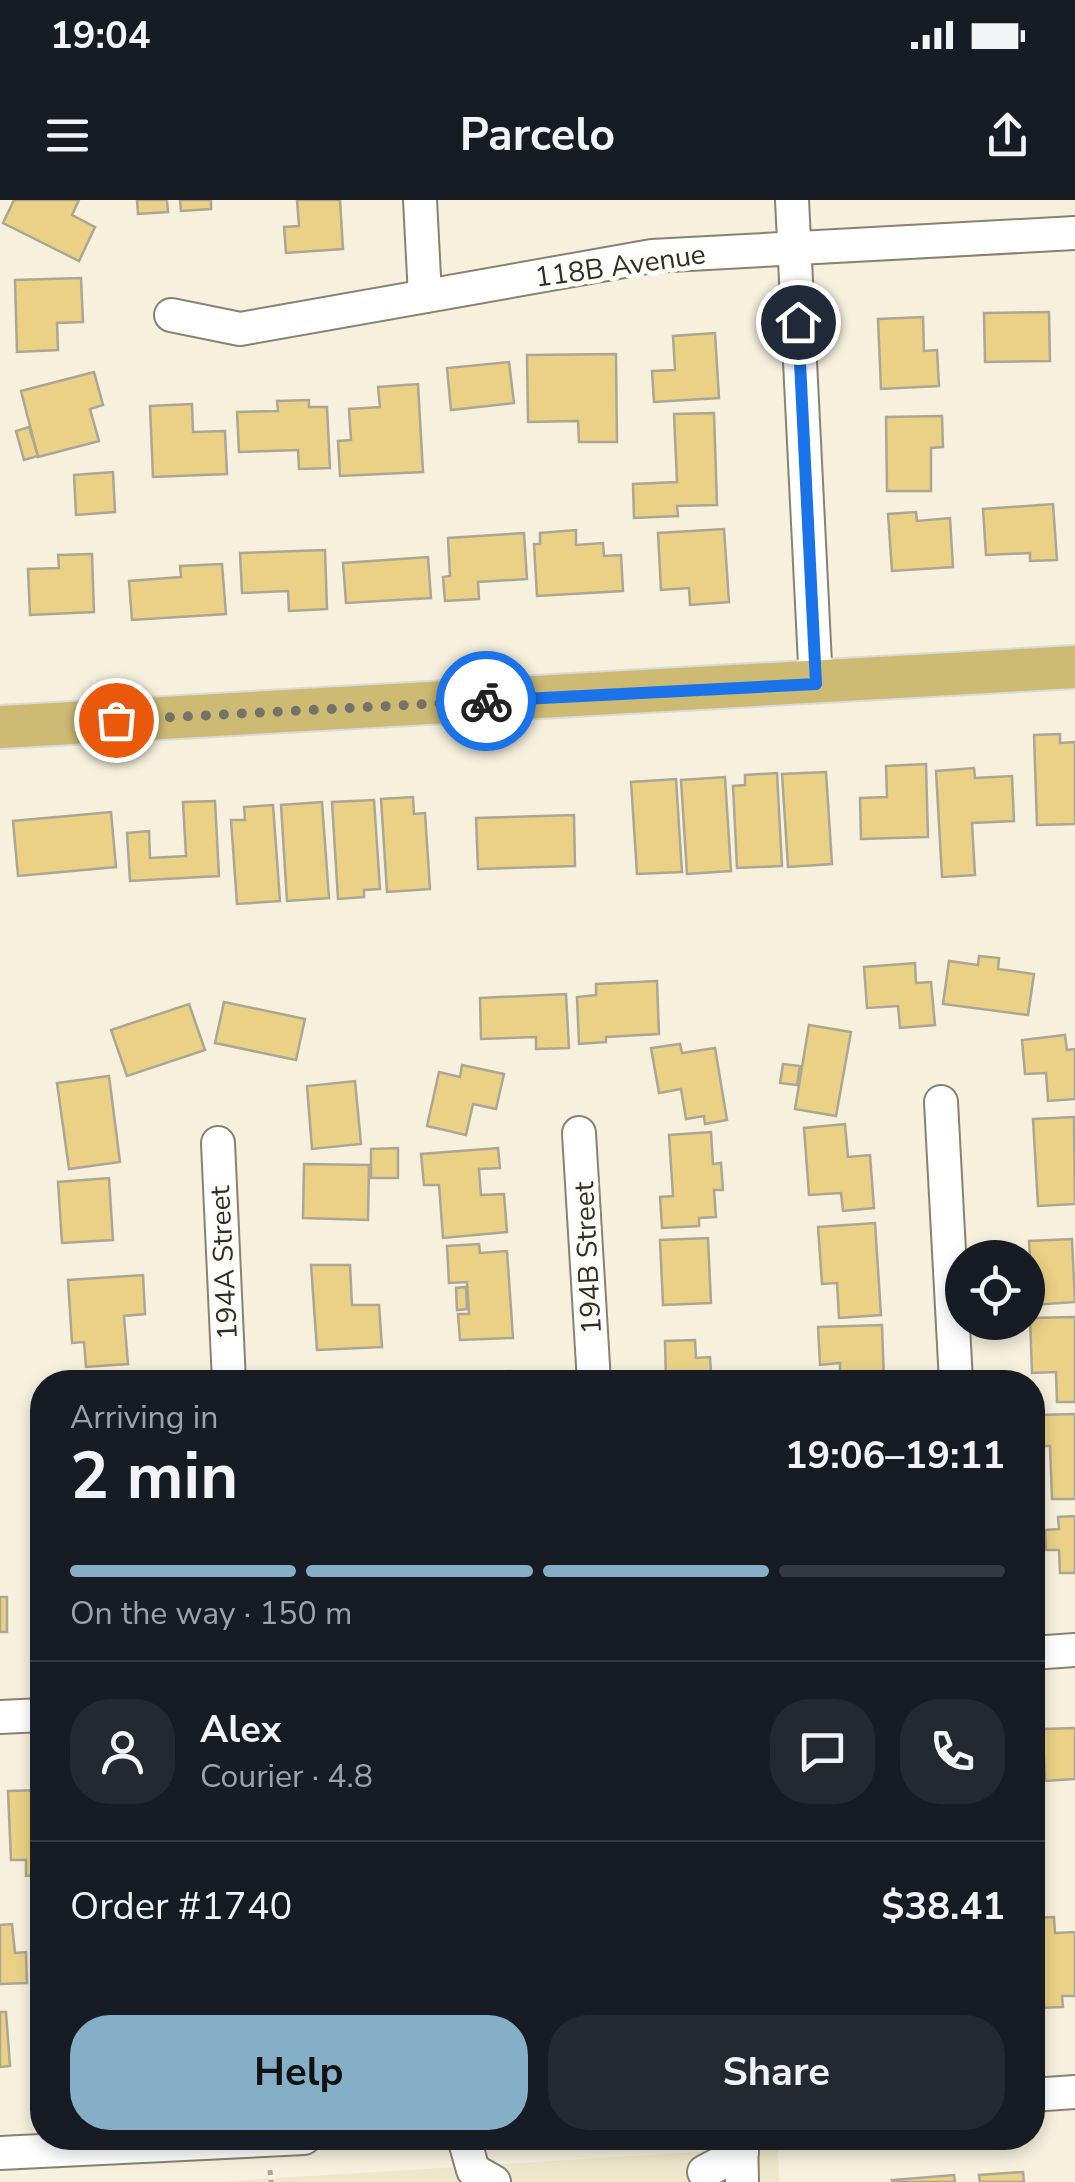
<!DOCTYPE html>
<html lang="en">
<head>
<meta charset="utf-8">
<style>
  :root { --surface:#171b24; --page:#242831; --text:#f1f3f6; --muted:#9ea1a6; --line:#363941; --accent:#85afc7 }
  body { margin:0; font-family:"Nunito Sans",sans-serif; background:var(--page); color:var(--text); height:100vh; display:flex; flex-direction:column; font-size:38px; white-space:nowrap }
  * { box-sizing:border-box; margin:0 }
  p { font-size:32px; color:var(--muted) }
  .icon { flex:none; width:55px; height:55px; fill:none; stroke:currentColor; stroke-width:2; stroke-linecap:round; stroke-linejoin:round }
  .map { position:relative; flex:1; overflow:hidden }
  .drawer { position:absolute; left:30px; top:1170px; width:1015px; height:780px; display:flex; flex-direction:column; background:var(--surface); border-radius:40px; box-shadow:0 5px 15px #0003 }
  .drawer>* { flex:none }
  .buttons { position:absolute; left:945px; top:1040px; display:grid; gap:20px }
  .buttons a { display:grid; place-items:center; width:100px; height:100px; border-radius:50%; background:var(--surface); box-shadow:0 5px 15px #0003; font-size:50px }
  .pin { position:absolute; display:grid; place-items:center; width:85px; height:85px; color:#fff; margin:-42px; border:5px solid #fff; border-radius:50%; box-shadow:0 2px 10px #0007 }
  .courier { position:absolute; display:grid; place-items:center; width:100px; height:100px; margin:-50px; border:8px solid #1a73e8; border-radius:50%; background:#fff; color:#222; box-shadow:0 2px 12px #0007 }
  .head em { font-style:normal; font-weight:700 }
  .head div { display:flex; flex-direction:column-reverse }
  .head { display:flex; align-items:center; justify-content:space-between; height:170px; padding:0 40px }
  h1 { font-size:65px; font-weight:700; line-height:75px }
  .bar { display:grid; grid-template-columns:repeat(4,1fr); gap:15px 10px; align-content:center; height:120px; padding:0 40px }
  .bar i { height:12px; border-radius:8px; background:var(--line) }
  .bar .on { background:var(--accent) }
  .bar p { grid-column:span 4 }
  .line { display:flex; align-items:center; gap:25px; padding:0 40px; border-top:2px solid var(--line) }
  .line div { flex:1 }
  .round { display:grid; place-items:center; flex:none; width:105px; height:105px; border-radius:40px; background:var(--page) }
  .cta { display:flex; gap:20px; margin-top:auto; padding:20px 40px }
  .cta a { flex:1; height:115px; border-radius:40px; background:var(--accent); color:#111; font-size:40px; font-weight:700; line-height:115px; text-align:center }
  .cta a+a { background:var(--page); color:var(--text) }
  .status { display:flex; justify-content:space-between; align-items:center; height:70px; padding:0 50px; background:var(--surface); direction:ltr }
  .status svg { height:28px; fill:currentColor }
  header { display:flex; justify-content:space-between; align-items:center; height:130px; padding:0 40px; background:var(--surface); font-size:45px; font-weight:700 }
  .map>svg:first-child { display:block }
  .built { fill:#efe7cc }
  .building { fill:#ead186; stroke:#aca694; stroke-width:2.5 }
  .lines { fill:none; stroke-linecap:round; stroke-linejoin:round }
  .minor-casing { stroke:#878271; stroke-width:36 }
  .major-casing { stroke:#dad9d8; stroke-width:46 }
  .path { stroke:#aba698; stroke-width:5; stroke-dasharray:5 5; stroke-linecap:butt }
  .minor { stroke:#fff; stroke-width:32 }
  .major { stroke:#cdba73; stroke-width:42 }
  .done { stroke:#757267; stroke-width:10; stroke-dasharray:0 18 }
  .route { stroke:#1a73e8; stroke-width:12 }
  .labels { text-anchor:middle; stroke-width:10; stroke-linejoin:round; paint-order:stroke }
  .street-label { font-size:28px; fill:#302e27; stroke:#fefdf9 }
</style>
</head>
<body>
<div class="status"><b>19:04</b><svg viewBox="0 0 49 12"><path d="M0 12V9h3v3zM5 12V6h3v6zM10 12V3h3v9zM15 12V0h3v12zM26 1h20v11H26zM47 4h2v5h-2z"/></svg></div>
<header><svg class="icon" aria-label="menu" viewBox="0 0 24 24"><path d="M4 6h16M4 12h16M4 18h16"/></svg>Parcelo<svg class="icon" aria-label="share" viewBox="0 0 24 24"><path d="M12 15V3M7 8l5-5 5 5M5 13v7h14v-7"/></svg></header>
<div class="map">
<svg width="1075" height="1982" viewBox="0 0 1075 1982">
  <rect width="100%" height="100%" fill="#f6f0dd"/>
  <!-- built -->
  <path class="built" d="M778,1947L779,1982H215Z"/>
  <!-- building -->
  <g class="building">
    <path d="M14,0H79L72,15L95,27L79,61L3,23Z"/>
    <path d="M137,0H167L168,12L138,14Z"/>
    <path d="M180,0H211V9L181,11Z"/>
    <path d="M297,0H340L343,49L286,53L284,27L299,26Z"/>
    <path d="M81,78L83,122L57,123L58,150L17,152L15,80Z"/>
    <path d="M1049,112L1050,161L985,162L984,113Z"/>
    <path d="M923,117L924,151L937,150L939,186L881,189L878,119Z"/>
    <path d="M715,133L719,198L654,202L652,171L675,170L673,136Z"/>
    <path d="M616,154L617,242H579L578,221L528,222L527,155Z"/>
    <path d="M509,162L514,203L451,210L447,168Z"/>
    <path d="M94,172L103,205L90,209L99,241L38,257L21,191Z"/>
    <path d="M418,184L423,272L340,276L338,241L351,240L349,209L380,207L378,187Z"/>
    <path d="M309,200V207H327L330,268L299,269L298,250L239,252L237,212L278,211L277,201Z"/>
    <path d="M192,204L193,232L225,231L227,274L153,277L150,206Z"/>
    <path d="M714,213L717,305L677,306L678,316L634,318L633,284L677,282L674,214Z"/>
    <path d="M942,216L943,247L931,248V291H887L886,217Z"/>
    <path d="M29,227L38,256L24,260L16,231Z"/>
    <path d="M113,272L115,312L76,315L74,275Z"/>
    <path d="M1053,304L1057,360L1030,361V353L986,355L983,309Z"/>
    <path d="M916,312L917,321L950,318L953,367L892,371L888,314Z"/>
    <path d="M724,329L729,402L690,405L689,388L661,390L658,333Z"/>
    <path d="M576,330V345L603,343L604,356L621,355L623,391L537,396L534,344H540V333Z"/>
    <path d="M524,333L527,379L478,382L479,399L445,401L443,377L450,376L448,338Z"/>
    <path d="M325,350L327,409L289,411L288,391L242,393L240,353Z"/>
    <path d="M92,354L94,412L30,415L28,369L59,368L58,355Z"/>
    <path d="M428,357L431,398L346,403L343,363Z"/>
    <path d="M222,364L226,414L132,420L129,381L181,377L180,366Z"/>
    <path d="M1060,534V543L1075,542V624L1037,625L1034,535Z"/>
    <path d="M926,564L928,637L861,639L860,598L887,597L886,566Z"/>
    <path d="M974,568L975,578L1012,576L1014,621L972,623L975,675L942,677L936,571Z"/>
    <path d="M826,572L832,664L788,667L782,574Z"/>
    <path d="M777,573L782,666L737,668L733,586L745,585V575Z"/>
    <path d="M725,577L731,671L687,674L681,580Z"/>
    <path d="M676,579L682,672L637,674L631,582Z"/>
    <path d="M413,597L414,614L425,613L430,689L387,692L381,599Z"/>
    <path d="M374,600L380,689L364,690V697L338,699L332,602Z"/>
    <path d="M215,601L219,676L130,681L127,633L149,631L150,658L186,656L183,602Z"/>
    <path d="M322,602L329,698L287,701L281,605Z"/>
    <path d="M273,605L280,701L237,704L231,620H245L244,607Z"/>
    <path d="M111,612L116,667L18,676L13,621Z"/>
    <path d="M574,615L575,666L478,669L476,618Z"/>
    <path d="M979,756L999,758L998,769L1034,774L1028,815L943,804L949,761L978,765Z"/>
    <path d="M915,763L916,783L931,782L935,825L900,828L898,806L867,808L864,767Z"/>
    <path d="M657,781L659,834L606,837V842L579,844L577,797L596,795V784Z"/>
    <path d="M566,794L569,848L536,849V837L481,839L480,798Z"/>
    <path d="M224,802L305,819L296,860L215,843Z"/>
    <path d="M189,804L205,850L127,876L111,830Z"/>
    <path d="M809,825L851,832L836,916L795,909Z"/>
    <path d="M1065,835L1067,850L1075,849V899L1048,901L1046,873L1025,874L1022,840Z"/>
    <path d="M680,844L682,853L715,848L727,920L705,924L704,916L686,919L681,889L659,893L651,848Z"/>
    <path d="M783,864L800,866L797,885L780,883Z"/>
    <path d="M462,865L504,874L496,909L473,904L466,935L427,926L439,872L460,877Z"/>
    <path d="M109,876L120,962L69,969L57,883Z"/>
    <path d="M355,881L361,944L312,949L307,886Z"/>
    <path d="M1074,917L1075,1004L1038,1006L1033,919Z"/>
    <path d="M845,924L848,957L870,955L874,1008L843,1011L841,993L809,995L804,928Z"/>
    <path d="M711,932L713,964L721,963L723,990H714L716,1017L699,1018V1026L662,1028L660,997L673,996L669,935Z"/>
    <path d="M398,948V978H371V949Z"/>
    <path d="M498,948L500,968L479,969L481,995L504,994L507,1032L443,1038L439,985H424L421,954Z"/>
    <path d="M304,964L369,965L368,1020L303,1018Z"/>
    <path d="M109,978L113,1040L62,1043L58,982Z"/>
    <path d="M875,1023L881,1115L839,1118L837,1083L822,1084L818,1027Z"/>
    <path d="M708,1038L711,1103L663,1105L660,1040Z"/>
    <path d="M1072,1039L1075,1102L1033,1105L1029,1041Z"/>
    <path d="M479,1044L480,1053L507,1051L513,1138L460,1140L458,1114H469L467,1082L449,1083L447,1046Z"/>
    <path d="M311,1065H350L352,1105H379L382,1147L317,1150Z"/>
    <path d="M143,1075L145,1114L124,1116L128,1164L86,1167L84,1142L72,1143L68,1080Z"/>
    <path d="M466,1087L467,1109L457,1110L456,1088Z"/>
    <path d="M1075,1117V1202H1057L1056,1172L1032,1173L1030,1118Z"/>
    <path d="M882,1125L884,1182H840V1163L820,1165L818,1127Z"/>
    <path d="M695,1140L696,1158L710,1157L711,1173L731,1172V1182H666L665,1141Z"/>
    <path d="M510,1171L511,1182H468V1174Z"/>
    <path d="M1075,1214V1299H1052L1050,1246H1037L1036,1215Z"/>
    <path d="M1075,1316V1373H1060L1059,1350H1046L1045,1330L1059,1329L1058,1317Z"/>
    <rect x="0" y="1397" width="7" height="35"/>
    <path d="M1075,1528V1579L1045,1581L1043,1529Z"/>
    <path d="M42,1590V1675L26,1676V1660H11L8,1591Z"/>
    <path d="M1054,1717L1055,1733L1075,1732V1796H1062L1063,1807L1035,1808L1032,1718Z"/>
    <path d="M12,1724L15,1753L26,1752L27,1783L0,1784V1725Z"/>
    <path d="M0,1812H6L10,1866L0,1867Z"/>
    <path d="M1023,1972L1024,1982H980L979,1975Z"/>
    <path d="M954,1975L955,1982H893L892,1980Z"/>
  </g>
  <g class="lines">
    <!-- minor casing -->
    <g class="minor-casing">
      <g id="minor">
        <path d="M420,0L425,96"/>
        <path d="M792,0L816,484"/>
        <path d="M171,115L240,129L652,56L1075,33"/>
        <path d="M941,902L956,1182"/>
        <path d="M579,933L594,1182"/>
        <path d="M218,943L229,1182"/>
        <path d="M1032,1453L1075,1450"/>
        <path d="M0,1517L42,1515"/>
        <path d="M1032,1895L1075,1892"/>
        <path d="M464,1938L473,1970L494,1982"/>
        <path d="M741,1938L742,1982"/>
        <path d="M0,1953L304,1938"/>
        <path d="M704,1972L742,1952"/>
      </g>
    </g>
    <!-- major casing -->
    <g class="major-casing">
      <path id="major" d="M0,527L1075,467"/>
    </g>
    <!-- path -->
    <path class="path" d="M270,1970L271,1982"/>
    <!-- minor -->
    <use href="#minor" class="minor"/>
    <!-- major -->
    <use href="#major" class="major"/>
  </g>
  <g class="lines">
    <!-- done -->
    <path class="done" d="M116,520L486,501"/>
    <!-- route -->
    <path class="route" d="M486,501L816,484L798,122"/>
  </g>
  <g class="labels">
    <!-- street labels -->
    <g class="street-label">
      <text transform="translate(620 65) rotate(-8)" y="10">118B Avenue</text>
      <text transform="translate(587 1058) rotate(-93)" y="10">194B Street</text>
      <text transform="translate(223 1063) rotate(-93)" y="10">194A Street</text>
    </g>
  </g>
</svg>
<div class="buttons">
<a><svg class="icon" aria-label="locate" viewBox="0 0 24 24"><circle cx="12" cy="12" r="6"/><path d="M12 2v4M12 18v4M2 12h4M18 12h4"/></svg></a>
</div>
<div class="pin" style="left:116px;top:520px;background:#ea580c"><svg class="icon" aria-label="bag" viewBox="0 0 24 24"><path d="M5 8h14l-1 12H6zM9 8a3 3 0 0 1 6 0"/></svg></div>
<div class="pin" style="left:798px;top:122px;background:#1f2937"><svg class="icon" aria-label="home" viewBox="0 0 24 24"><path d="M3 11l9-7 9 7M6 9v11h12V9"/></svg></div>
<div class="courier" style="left:486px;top:501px"><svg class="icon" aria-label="bike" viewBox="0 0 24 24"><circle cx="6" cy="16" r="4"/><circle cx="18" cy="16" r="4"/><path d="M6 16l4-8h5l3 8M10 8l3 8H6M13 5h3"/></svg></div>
<section class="drawer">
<div class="head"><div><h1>2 min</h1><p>Arriving in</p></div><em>19:06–19:11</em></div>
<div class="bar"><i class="on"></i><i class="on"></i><i class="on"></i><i></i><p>On the way · 150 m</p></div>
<div class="line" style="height:180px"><a class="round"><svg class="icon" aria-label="person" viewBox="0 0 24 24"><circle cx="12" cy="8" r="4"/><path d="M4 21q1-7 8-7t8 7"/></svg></a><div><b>Alex</b><p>Courier · 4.8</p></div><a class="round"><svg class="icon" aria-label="chat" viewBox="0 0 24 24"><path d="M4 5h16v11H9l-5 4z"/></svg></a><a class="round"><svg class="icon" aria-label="phone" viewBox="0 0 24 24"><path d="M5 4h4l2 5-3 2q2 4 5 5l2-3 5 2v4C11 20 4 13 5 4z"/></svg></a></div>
<div class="line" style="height:130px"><div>Order #1740</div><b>$38.41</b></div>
<div class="cta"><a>Help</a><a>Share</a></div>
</section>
</div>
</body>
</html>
